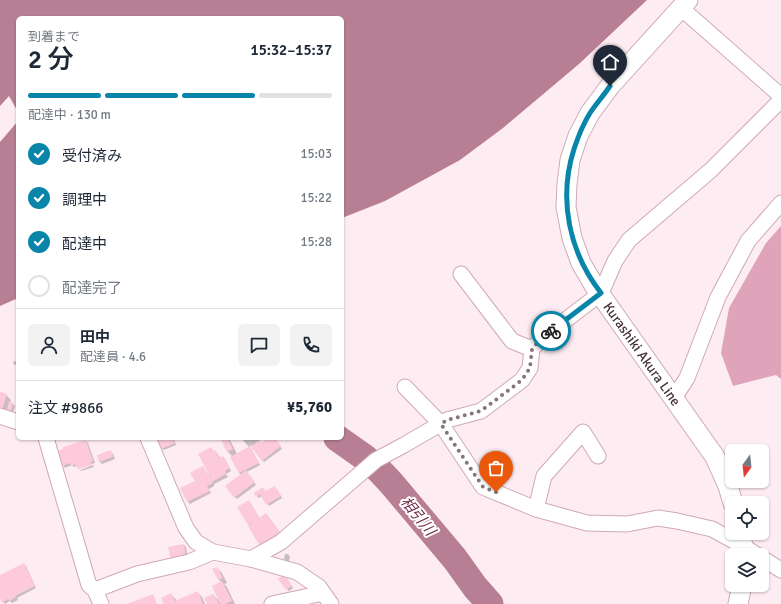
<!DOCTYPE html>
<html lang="ja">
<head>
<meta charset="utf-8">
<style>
  :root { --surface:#fff; --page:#f2f2f3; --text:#1f2937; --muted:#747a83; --line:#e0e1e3; --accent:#0885a9 }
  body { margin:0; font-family:Signika,"Noto Sans JP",sans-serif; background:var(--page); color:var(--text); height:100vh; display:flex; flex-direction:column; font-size:15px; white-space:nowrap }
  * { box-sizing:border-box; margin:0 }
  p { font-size:13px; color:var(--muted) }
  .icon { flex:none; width:22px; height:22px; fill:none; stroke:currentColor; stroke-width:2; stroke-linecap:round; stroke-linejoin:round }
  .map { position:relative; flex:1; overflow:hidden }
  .sheet { position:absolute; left:16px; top:16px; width:328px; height:424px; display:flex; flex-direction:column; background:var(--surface); border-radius:6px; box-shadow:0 1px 3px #0004 }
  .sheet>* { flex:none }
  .needle { width:26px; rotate:195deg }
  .tools { position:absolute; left:725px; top:444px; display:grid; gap:8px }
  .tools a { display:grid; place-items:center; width:44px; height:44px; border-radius:6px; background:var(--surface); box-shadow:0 1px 3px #0004; font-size:20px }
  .pin { position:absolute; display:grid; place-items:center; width:34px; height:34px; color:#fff; margin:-41px -17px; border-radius:50% 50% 50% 0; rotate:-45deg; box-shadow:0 0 4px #0007 }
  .pin .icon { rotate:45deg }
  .courier { position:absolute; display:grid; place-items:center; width:40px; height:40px; margin:-20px; border:3px solid #0885a9; border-radius:50%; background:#fff; color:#222; box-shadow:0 1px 5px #0007 }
  .headline em { font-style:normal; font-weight:600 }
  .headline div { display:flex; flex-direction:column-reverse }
  .headline { display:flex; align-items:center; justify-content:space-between; height:68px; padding:0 12px }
  h1 { font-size:26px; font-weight:600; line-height:30px }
  .bar { display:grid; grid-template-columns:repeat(4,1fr); gap:6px 4px; align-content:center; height:48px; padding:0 12px }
  .bar i { height:5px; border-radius:3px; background:var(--line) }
  .bar .active { background:var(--accent) }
  .bar p { grid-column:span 4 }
  .line { display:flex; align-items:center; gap:10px; padding:0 12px; border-top:1px solid var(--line) }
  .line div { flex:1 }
  .round { display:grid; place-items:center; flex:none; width:42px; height:42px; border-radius:6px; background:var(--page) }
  ol { padding:0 12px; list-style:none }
  li { display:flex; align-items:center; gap:12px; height:44px }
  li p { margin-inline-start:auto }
  li .icon { padding:4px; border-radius:50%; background:var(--accent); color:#fff; stroke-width:4 }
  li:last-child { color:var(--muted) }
  li i { width:22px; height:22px; border:2px solid var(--line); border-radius:50% }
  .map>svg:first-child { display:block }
  .forest { fill:#dfa4b9 }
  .water { fill:#b87f94 }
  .shadow { fill:#0003 }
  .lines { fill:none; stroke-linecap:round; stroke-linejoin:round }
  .river { stroke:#b87f94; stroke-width:27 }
  .building { fill:#fccadb }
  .minor-casing { stroke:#d0a9b6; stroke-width:17 }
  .major-casing { stroke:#d0a9b6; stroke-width:21 }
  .minor { stroke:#fff; stroke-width:15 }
  .major { stroke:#fff; stroke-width:19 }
  .done { stroke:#86767b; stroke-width:4; stroke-dasharray:0 7.2 }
  .route { stroke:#0885a9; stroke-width:5 }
  .labels { text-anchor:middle; stroke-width:4; stroke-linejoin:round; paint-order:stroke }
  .street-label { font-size:14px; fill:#46363b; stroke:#fff }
  .water-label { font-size:15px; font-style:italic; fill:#722c4a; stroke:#fff }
</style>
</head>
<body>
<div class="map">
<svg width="781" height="604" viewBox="0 0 781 604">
  <rect width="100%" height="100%" fill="#fdecf2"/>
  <!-- forest -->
  <path class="forest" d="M781,226V379L776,375L733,386L721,353L729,308L766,243Z"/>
  <!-- water -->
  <g class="water">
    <path d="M0,0H647L579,64L503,128L460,160L385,201L342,218V18H18V112L9,96L0,106Z"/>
    <path d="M18,121V298L0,306V142Z"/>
  </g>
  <!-- shadow -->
  <g class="shadow">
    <path d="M18,360V364L14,365L13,362Z"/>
    <path d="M0,393L6,395L11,400L10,403L13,404L15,406L12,416L0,412Z"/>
    <path d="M157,438H174L176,445L164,450L161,448Z"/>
    <path d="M221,438H228L231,442L237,454L252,450L260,465L247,472L256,485L237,499L235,497L242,475L239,473L233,457L228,452Z"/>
    <path d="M241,438H265L259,441L261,444L270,438H274L282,449L264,462L252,445L249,447Z"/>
    <path d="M86,441L88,443L95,463L78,468L77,466L74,467L72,465L65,468L63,465Z"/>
    <path d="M211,448L214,452L215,451L217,453L220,458L223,457L225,459L231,471L226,474L228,477L214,484V486L209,489L211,493L190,504L188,502L182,489L210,474Z"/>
    <path d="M110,451L113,454L115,459L102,464L100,462L98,456Z"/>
    <path d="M93,465L94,467L81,471L80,470Z"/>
    <path d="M263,488L266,492L277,489L282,498L269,506L262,496L259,498L257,496Z"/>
    <path d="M251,504L260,519L268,516L281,534L272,541L248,524Z"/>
    <path d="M184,545L186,547L188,560L174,563Z"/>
    <path d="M285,554H288L290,557L289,561H286L284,559Z"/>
    <path d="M24,564L26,566L36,588L17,598L18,600L12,603L10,601L5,604L3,602L0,596V576Z"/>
    <path d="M217,568L222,573L227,583L224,584L227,587L235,604H208L213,595L220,602L221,582L219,580L214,569Z"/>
    <path d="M286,577L293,588L289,591L287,589Z"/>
    <path d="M197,592L202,597L205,604H165L171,594L177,601Z"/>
  </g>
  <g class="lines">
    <!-- river -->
    <path class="river" d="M337,438L364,457L379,470L392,484L455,559L475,587L490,604"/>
  </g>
  <!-- building -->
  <g class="building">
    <path d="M0,392L7,394L2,410H0Z"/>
    <path d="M9,401L13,403L10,414L6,413Z"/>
    <path d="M156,438H173L175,443L161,449Z"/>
    <path d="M220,438H227L233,449L227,452Z"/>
    <path d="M268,438H275L281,446L262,461L251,447L259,440L261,443Z"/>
    <path d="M86,440L93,461L91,462L92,465L78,469L75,464L71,466L70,463L62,466L57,451L63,449V447Z"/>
    <path d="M250,446L259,463L239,473L230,457Z"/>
    <path d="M211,447L213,451L215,450L219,458L223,456L230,468L225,471L226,474L212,482L213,483L207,486L210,491L187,502L180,488L195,481L190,473L203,466L212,480L198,454Z"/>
    <path d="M111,450L113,457L99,462L97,455Z"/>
    <path d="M246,470L255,482L234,498L225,486Z"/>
    <path d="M275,486L281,496L266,505L260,494L256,497L254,493L263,487L265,491Z"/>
    <path d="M249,500L259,518L266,513L280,532L271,539L272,541L261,548L248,526L256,520L248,525L237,507Z"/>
    <path d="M184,544L186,559L171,561L168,547Z"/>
    <path d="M24,563L35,586L15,596L16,597L9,601L8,599L2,603L0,598V575Z"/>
    <path d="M217,567L223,578L218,580L212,569Z"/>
    <path d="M284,574L292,586L286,590L278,579Z"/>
    <path d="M222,581L232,601L225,604H220L212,586Z"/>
    <path d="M198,591L203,604H164L161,598L171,593L175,601Z"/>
    <path d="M153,594L157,604H127Z"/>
    <path d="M213,594L219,604H207L204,598Z"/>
  </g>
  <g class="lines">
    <!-- minor casing -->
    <g class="minor-casing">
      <g id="minor">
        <path d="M681,8L781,96"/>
        <path d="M461,274L512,341L532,349"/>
        <path d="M405,387L441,424L483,487L536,509L544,476L583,432L598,456"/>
        <path d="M674,398L687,378L718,297L748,241L781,203"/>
        <path d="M0,416L18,422"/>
        <path d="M46,438L89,585L95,590L101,604"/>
        <path d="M148,438L186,528L196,542L213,552L251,559L297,572L319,587L331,604"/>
        <path d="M536,509L587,523L627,524L658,518L677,521L712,529L743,546L757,555"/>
        <path d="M762,558L781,570"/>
        <path d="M251,559L281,542L376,460L404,445L447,420L481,411L522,380L530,368L532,349L541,339L601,293L615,261L629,240L711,170L781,100"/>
        <path d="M95,590L137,574L189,562L213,552"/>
        <path d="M272,604L323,593"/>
      </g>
    </g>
    <!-- major casing -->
    <g class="major-casing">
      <g id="major">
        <path id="s1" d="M688,0L610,86L590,113L578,136L570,160L567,184L566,207L572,238L581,263L595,287L715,457L728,486L733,503"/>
        <path d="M740,533L743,546V555"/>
        <path d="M738,604L742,585"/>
      </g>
    </g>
    <!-- minor -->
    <use href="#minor" class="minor"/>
    <!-- major -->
    <use href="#major" class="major"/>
  </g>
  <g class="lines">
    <!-- done -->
    <path class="done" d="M496,492L483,487L441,424L447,420L481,411L522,380L530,368L532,349L541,339L551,331"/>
    <!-- route -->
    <path class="route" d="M551,331L601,293C569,252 558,199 574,149C578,137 583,124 590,113C596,104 604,95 610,86"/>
  </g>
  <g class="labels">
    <!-- street labels -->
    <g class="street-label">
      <text dy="5" stroke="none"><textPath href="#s1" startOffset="416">Kurashiki Akura Line</textPath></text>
    </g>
    <!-- water labels -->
    <g class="water-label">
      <text transform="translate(418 516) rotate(51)" y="5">相引川</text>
    </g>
  </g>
</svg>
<div class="tools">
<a><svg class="needle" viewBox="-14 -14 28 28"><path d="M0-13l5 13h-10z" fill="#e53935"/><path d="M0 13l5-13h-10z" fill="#747a83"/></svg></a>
<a><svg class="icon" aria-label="locate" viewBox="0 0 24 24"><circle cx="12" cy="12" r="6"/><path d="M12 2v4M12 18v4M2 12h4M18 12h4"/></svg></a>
<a><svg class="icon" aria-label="layers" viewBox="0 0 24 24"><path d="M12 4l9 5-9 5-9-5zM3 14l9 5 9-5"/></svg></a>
</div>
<div class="pin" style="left:496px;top:492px;background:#ea580c"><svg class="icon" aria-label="bag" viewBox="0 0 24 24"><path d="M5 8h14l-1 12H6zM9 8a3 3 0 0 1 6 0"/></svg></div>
<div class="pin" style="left:610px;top:86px;background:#1f2937"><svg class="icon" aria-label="home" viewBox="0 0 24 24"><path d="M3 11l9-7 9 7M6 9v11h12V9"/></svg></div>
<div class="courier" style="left:551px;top:331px"><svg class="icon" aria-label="bike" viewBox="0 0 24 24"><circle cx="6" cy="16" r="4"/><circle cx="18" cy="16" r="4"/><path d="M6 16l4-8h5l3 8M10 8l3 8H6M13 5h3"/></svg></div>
<section class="sheet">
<div class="headline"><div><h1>2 分</h1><p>到着まで</p></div><em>15:32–15:37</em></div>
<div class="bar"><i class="active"></i><i class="active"></i><i class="active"></i><i></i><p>配達中 · 130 m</p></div>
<ol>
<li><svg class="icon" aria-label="check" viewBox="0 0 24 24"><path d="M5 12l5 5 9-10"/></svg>受付済み<p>15:03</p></li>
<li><svg class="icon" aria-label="check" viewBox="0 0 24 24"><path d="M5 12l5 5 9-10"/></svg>調理中<p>15:22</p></li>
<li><svg class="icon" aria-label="check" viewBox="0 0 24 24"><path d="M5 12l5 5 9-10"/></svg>配達中<p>15:28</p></li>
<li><i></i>配達完了</li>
</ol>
<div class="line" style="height:72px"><a class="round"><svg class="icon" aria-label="person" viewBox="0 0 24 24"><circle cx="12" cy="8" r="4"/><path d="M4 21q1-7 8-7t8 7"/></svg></a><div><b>田中</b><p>配達員 · 4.6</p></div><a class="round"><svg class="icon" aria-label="chat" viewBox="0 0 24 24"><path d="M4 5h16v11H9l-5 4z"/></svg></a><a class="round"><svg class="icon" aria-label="phone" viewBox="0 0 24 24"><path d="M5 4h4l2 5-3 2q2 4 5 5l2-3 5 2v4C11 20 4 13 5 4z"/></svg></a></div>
<div class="line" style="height:52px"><div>注文 #9866</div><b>¥5,760</b></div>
</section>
</div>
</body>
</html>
